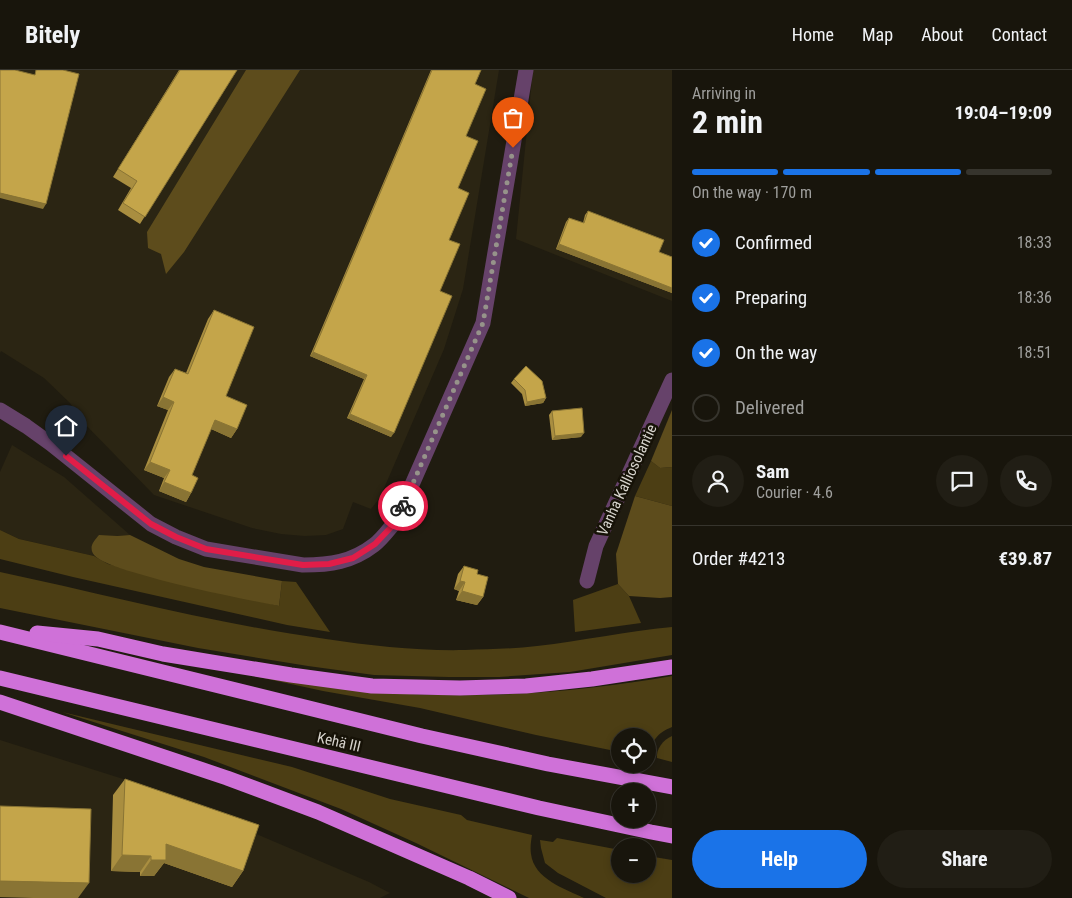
<!DOCTYPE html>
<html lang="en">
<head>
<meta charset="utf-8">
<style>
  :root { --surface:#18150c; --page:#211e15; --text:#f1f3f6; --muted:#9f9f9d; --line:#36342d; --accent:#1a73e8 }
  body { margin:0; font-family:"Roboto Condensed",sans-serif; background:var(--page); color:var(--text); height:100vh; display:flex; flex-direction:column; font-size:19px; white-space:nowrap }
  * { box-sizing:border-box; margin:0 }
  p { font-size:16px; color:var(--muted) }
  .icon { flex:none; width:28px; height:28px; fill:none; stroke:currentColor; stroke-width:2; stroke-linecap:round; stroke-linejoin:round }
  .map { position:relative; flex:1; overflow:hidden }
  .details { display:flex; flex-direction:column; background:var(--surface); width:400px }
  .details>* { flex:none }
  .buttons { position:absolute; left:611px; top:658px; display:grid; gap:10px }
  .buttons a { display:grid; place-items:center; width:45px; height:45px; border-radius:50%; background:var(--surface); box-shadow:0 2px 8px #0003,0 0 0 1px var(--line); font-size:25px }
  .pin { position:absolute; display:grid; place-items:center; width:42px; height:42px; color:#fff; margin:-51px -21px; border-radius:50% 50% 50% 0; rotate:-45deg; box-shadow:0 0 5px #0007 }
  .pin .icon { rotate:45deg }
  .courier { position:absolute; display:grid; place-items:center; width:50px; height:50px; margin:-25px; border:4px solid #e11d48; border-radius:50%; background:#fff; color:#222; box-shadow:0 1px 6px #0007 }
  .headline em { font-style:normal; font-weight:700 }
  .headline div { display:flex; flex-direction:column-reverse }
  .headline { display:flex; align-items:center; justify-content:space-between; height:85px; padding:0 20px }
  h1 { font-size:32px; font-weight:700; line-height:38px }
  .bar { display:grid; grid-template-columns:repeat(4,1fr); gap:8px 5px; align-content:center; height:60px; padding:0 20px }
  .bar i { height:6px; border-radius:4px; background:var(--line) }
  .bar .current { background:var(--accent) }
  .bar p { grid-column:span 4 }
  .line { display:flex; align-items:center; gap:12px; padding:0 20px; border-top:1px solid var(--line) }
  .line div { flex:1 }
  .round { display:grid; place-items:center; flex:none; width:52px; height:52px; border-radius:26px; background:var(--page) }
  ol { padding:0 20px; list-style:none }
  li { display:flex; align-items:center; gap:15px; height:55px }
  li p { margin-inline-start:auto }
  li .icon { padding:5px; border-radius:50%; background:var(--accent); color:#fff; stroke-width:4 }
  li:last-child { color:var(--muted) }
  li i { width:28px; height:28px; border:2px solid var(--line); border-radius:50% }
  .button { display:flex; gap:10px; margin-top:auto; padding:10px 20px }
  .button a { flex:1; height:58px; border-radius:30px; background:var(--accent); color:#fff; font-size:20px; font-weight:700; line-height:58px; text-align:center }
  .button a+a { background:var(--page); color:var(--text) }
  header { display:flex; align-items:center; gap:30px; box-sizing:border-box; height:70px; padding:0 25px; background:var(--surface); border-bottom:1px solid var(--line) }
  header strong { font-size:24px }
  nav { display:flex; gap:28px; margin-inline-start:auto; font-size:18px }
  main { display:flex; flex:1; min-height:0 }
  .map>svg:first-child { display:block }
  .built { fill:#2b2513 }
  .green { fill:#4c3e14 }
  .forest { fill:#5d4c1c }
  .lines { fill:none; stroke-linecap:round; stroke-linejoin:round }
  .minor { stroke:#66426a; stroke-width:15 }
  .highway { stroke:#cf71d8; stroke-width:15 }
  .wall { fill:#a98e40 }
  .shaded-wall { fill:#897434 }
  .building { fill:#c4a54a; stroke:#897434 }
  .done { stroke:#96938a; stroke-width:5; stroke-dasharray:0 9 }
  .route { stroke:#e11d48; stroke-width:6 }
  .labels { text-anchor:middle; stroke-width:5; stroke-linejoin:round; paint-order:stroke }
  .street-label { font-size:15px; fill:#d6d3cc; stroke:#161207 }
</style>
</head>
<body>
<header>
<strong>Bitely</strong>
<nav><a>Home</a><a>Map</a><a>About</a><a>Contact</a></nav>
</header>
<main>
<div class="map">
<svg width="672" height="828" viewBox="0 0 672 828">
  <rect width="100%" height="100%" fill="#201c10"/>
  <!-- built -->
  <g class="built">
    <path d="M0,0H499L463,219L444,279L385,416L378,430L371,439L353,432L343,459L326,465L305,466L281,464L252,458L154,425L81,350L70,333L44,308L1,281L0,283Z"/>
    <path d="M533,0H672V231L516,169Z"/>
    <path d="M12,375L64,407L130,465L117,466L91,478L94,486L19,469L0,460V402Z"/>
    <path d="M0,670L139,714L369,812L390,823L380,828H0Z"/>
  </g>
  <!-- green -->
  <g class="green">
    <path d="M651,391L660,398L672,397V436L635,426Z"/>
    <path d="M0,460L19,469L94,486L108,494L279,536L282,511L296,512L330,562L287,555L73,507L0,489Z"/>
    <path d="M0,502C108,525 216,554 326,569C372,576 419,581 465,580C489,579 514,579 537,576C582,571 627,561 672,557V585L570,602L499,607H449L374,605L308,596L198,578L0,538Z"/>
    <path d="M618,514L629,526L641,553L575,562L573,530Z"/>
    <path d="M254,606C295,611 336,618 378,622C476,630 575,623 672,606V657C657,663 654,669 648,684V666H620V682L536,665L420,638L323,621Z"/>
    <path d="M62,642L292,697L390,729L461,745L467,750L532,765C531,771 530,778 531,784C534,809 565,819 584,828H529L416,773L341,739L204,687Z"/>
    <path d="M672,666V692L657,688C656,679 663,670 672,666Z"/>
    <path d="M557,768L620,780V804H648V786L672,790V828H606L558,803L545,793L541,778L540,770L553,772Z"/>
  </g>
  <!-- forest -->
  <g class="forest">
    <path d="M246,0H300L184,182L166,204L161,184L148,178L147,162Z"/>
    <path d="M672,340V397L660,398L651,391Z"/>
    <path d="M635,426L672,436V527L660,528L629,526L618,514L616,484Z"/>
    <path d="M99,465L117,466L130,465L179,489L204,497L282,511L279,536C228,526 178,516 129,501C120,498 100,492 94,485C88,477 94,471 99,465Z"/>
  </g>
  <g class="lines">
    <!-- minor -->
    <g class="minor">
      <path d="M0,340L26,356L51,374L151,454L176,467L206,479L303,495C330,495 352,492 374,475C382,469 389,459 396,451L483,253L526,0"/>
      <path d="M587,511L596,476L672,310"/>
    </g>
    <!-- highway -->
    <g class="highway">
      <path d="M0,562L422,666L548,694L672,717"/>
      <path d="M37,563L98,569L163,584L291,605L372,616L460,618L526,616L592,609L672,597"/>
      <path d="M0,608L539,738L651,762L672,766"/>
      <path d="M0,632L227,708L318,742L469,808L509,828"/>
    </g>
  </g>
  <!-- wall -->
  <g class="wall">
    <path d="M179,0H237L140,154L118,140L131,118L113,107Z"/>
    <path d="M431,0H481L475,14L440,221L391,367L347,348L364,309L310,286Z"/>
    <path d="M588,141L659,182L672,187V223L556,179L566,152L569,148L583,153L585,145Z"/>
    <path d="M214,240L226,326L237,359L231,368L211,359L192,405L191,423L186,432L159,421L164,408L144,400L168,340L157,336L169,307L175,299L186,303L208,249Z"/>
    <path d="M514,309L546,328L543,333L525,336L522,324L511,313Z"/>
    <path d="M552,341L581,367L552,370L549,345Z"/>
    <path d="M464,496L477,504L483,527L477,535L456,530L459,521L454,519L458,504Z"/>
    <path d="M125,709L243,801L232,817L164,793L154,806H140V802L111,801L113,725Z"/>
  </g>
  <!-- shaded-wall -->
  <g class="shaded-wall">
    <path d="M0,123L46,134L43,139L0,128Z"/>
    <path d="M559,174L672,218V223L556,179Z"/>
    <path d="M313,282L367,305L364,309L310,286Z"/>
    <path d="M163,327L174,332L168,340L157,336Z"/>
    <path d="M546,328L543,333L525,336L527,332Z"/>
    <path d="M350,344L394,363L391,367L347,348Z"/>
    <path d="M215,350L237,359L231,368L209,358Z"/>
    <path d="M584,363L581,367L552,370L555,366Z"/>
    <path d="M150,392L170,400L164,408L144,400Z"/>
    <path d="M164,412L191,423L186,432L159,421Z"/>
    <path d="M460,511L465,512L459,521L454,519Z"/>
    <path d="M462,521L483,527L477,535L456,530Z"/>
    <path d="M166,774L243,801L232,817L164,793L154,806H140L151,790Z"/>
    <path d="M122,785L151,786L140,802L111,801Z"/>
    <path d="M0,811L89,813L78,828H33L0,827Z"/>
  </g>
  <!-- building -->
  <g class="building">
    <path d="M0,0H15L35,5L36,0H63L79,4L46,134L0,123Z"/>
    <path d="M180,0H237L145,147L123,133L137,111L118,99Z"/>
    <path d="M432,0H481L475,14L486,19L466,66L478,71L458,118L469,123L449,170L460,174L440,221L452,226L394,363L350,344L367,305L313,282Z"/>
    <path d="M588,141L664,170L659,182L672,187V218L559,174L569,148L584,153Z"/>
    <path d="M214,240L254,257L226,326L247,335L237,359L215,350L192,405L198,408L191,423L164,412L170,400L150,392L174,332L163,327L175,299L188,304Z"/>
    <path d="M526,296L542,311L546,328L527,332L525,320L514,309Z"/>
    <path d="M582,338L584,363L555,366L552,341Z"/>
    <path d="M464,496L478,500L477,504L488,507L483,527L462,521L465,512L460,511Z"/>
    <path d="M125,709L259,755L243,801L166,774V790H151V786L122,785Z"/>
    <path d="M0,736L91,739L89,813L0,811Z"/>
  </g>
  <g class="lines">
    <!-- done -->
    <path class="done" d="M403,436L483,253L513,78"/>
    <!-- route -->
    <path class="route" d="M66,386L151,454L176,467L206,479L303,495L329,494L353,488L375,474L396,452L403,436"/>
  </g>
  <g class="labels">
    <!-- street labels -->
    <g class="street-label">
      <text transform="translate(627 410) rotate(-65)" y="5">Vanha Kalliosolantie</text>
      <text transform="translate(339 672) rotate(13)" y="5">Kehä III</text>
    </g>
  </g>
</svg>
<div class="buttons">
<a><svg class="icon" aria-label="locate" viewBox="0 0 24 24"><circle cx="12" cy="12" r="6"/><path d="M12 2v4M12 18v4M2 12h4M18 12h4"/></svg></a>
<a>+</a>
<a>−</a>
</div>
<div class="pin" style="left:513px;top:78px;background:#ea580c"><svg class="icon" aria-label="bag" viewBox="0 0 24 24"><path d="M5 8h14l-1 12H6zM9 8a3 3 0 0 1 6 0"/></svg></div>
<div class="pin" style="left:66px;top:386px;background:#1f2937"><svg class="icon" aria-label="home" viewBox="0 0 24 24"><path d="M3 11l9-7 9 7M6 9v11h12V9"/></svg></div>
<div class="courier" style="left:403px;top:436px"><svg class="icon" aria-label="bike" viewBox="0 0 24 24"><circle cx="6" cy="16" r="4"/><circle cx="18" cy="16" r="4"/><path d="M6 16l4-8h5l3 8M10 8l3 8H6M13 5h3"/></svg></div>
</div>
<section class="details">
<div class="headline"><div><h1>2 min</h1><p>Arriving in</p></div><em>19:04–19:09</em></div>
<div class="bar"><i class="current"></i><i class="current"></i><i class="current"></i><i></i><p>On the way · 170 m</p></div>
<ol>
<li><svg class="icon" aria-label="check" viewBox="0 0 24 24"><path d="M5 12l5 5 9-10"/></svg>Confirmed<p>18:33</p></li>
<li><svg class="icon" aria-label="check" viewBox="0 0 24 24"><path d="M5 12l5 5 9-10"/></svg>Preparing<p>18:36</p></li>
<li><svg class="icon" aria-label="check" viewBox="0 0 24 24"><path d="M5 12l5 5 9-10"/></svg>On the way<p>18:51</p></li>
<li><i></i>Delivered</li>
</ol>
<div class="line" style="height:90px"><a class="round"><svg class="icon" aria-label="person" viewBox="0 0 24 24"><circle cx="12" cy="8" r="4"/><path d="M4 21q1-7 8-7t8 7"/></svg></a><div><b>Sam</b><p>Courier · 4.6</p></div><a class="round"><svg class="icon" aria-label="chat" viewBox="0 0 24 24"><path d="M4 5h16v11H9l-5 4z"/></svg></a><a class="round"><svg class="icon" aria-label="phone" viewBox="0 0 24 24"><path d="M5 4h4l2 5-3 2q2 4 5 5l2-3 5 2v4C11 20 4 13 5 4z"/></svg></a></div>
<div class="line" style="height:65px"><div>Order #4213</div><b>€39.87</b></div>
<div class="button"><a>Help</a><a>Share</a></div>
</section>
</main>
</body>
</html>
